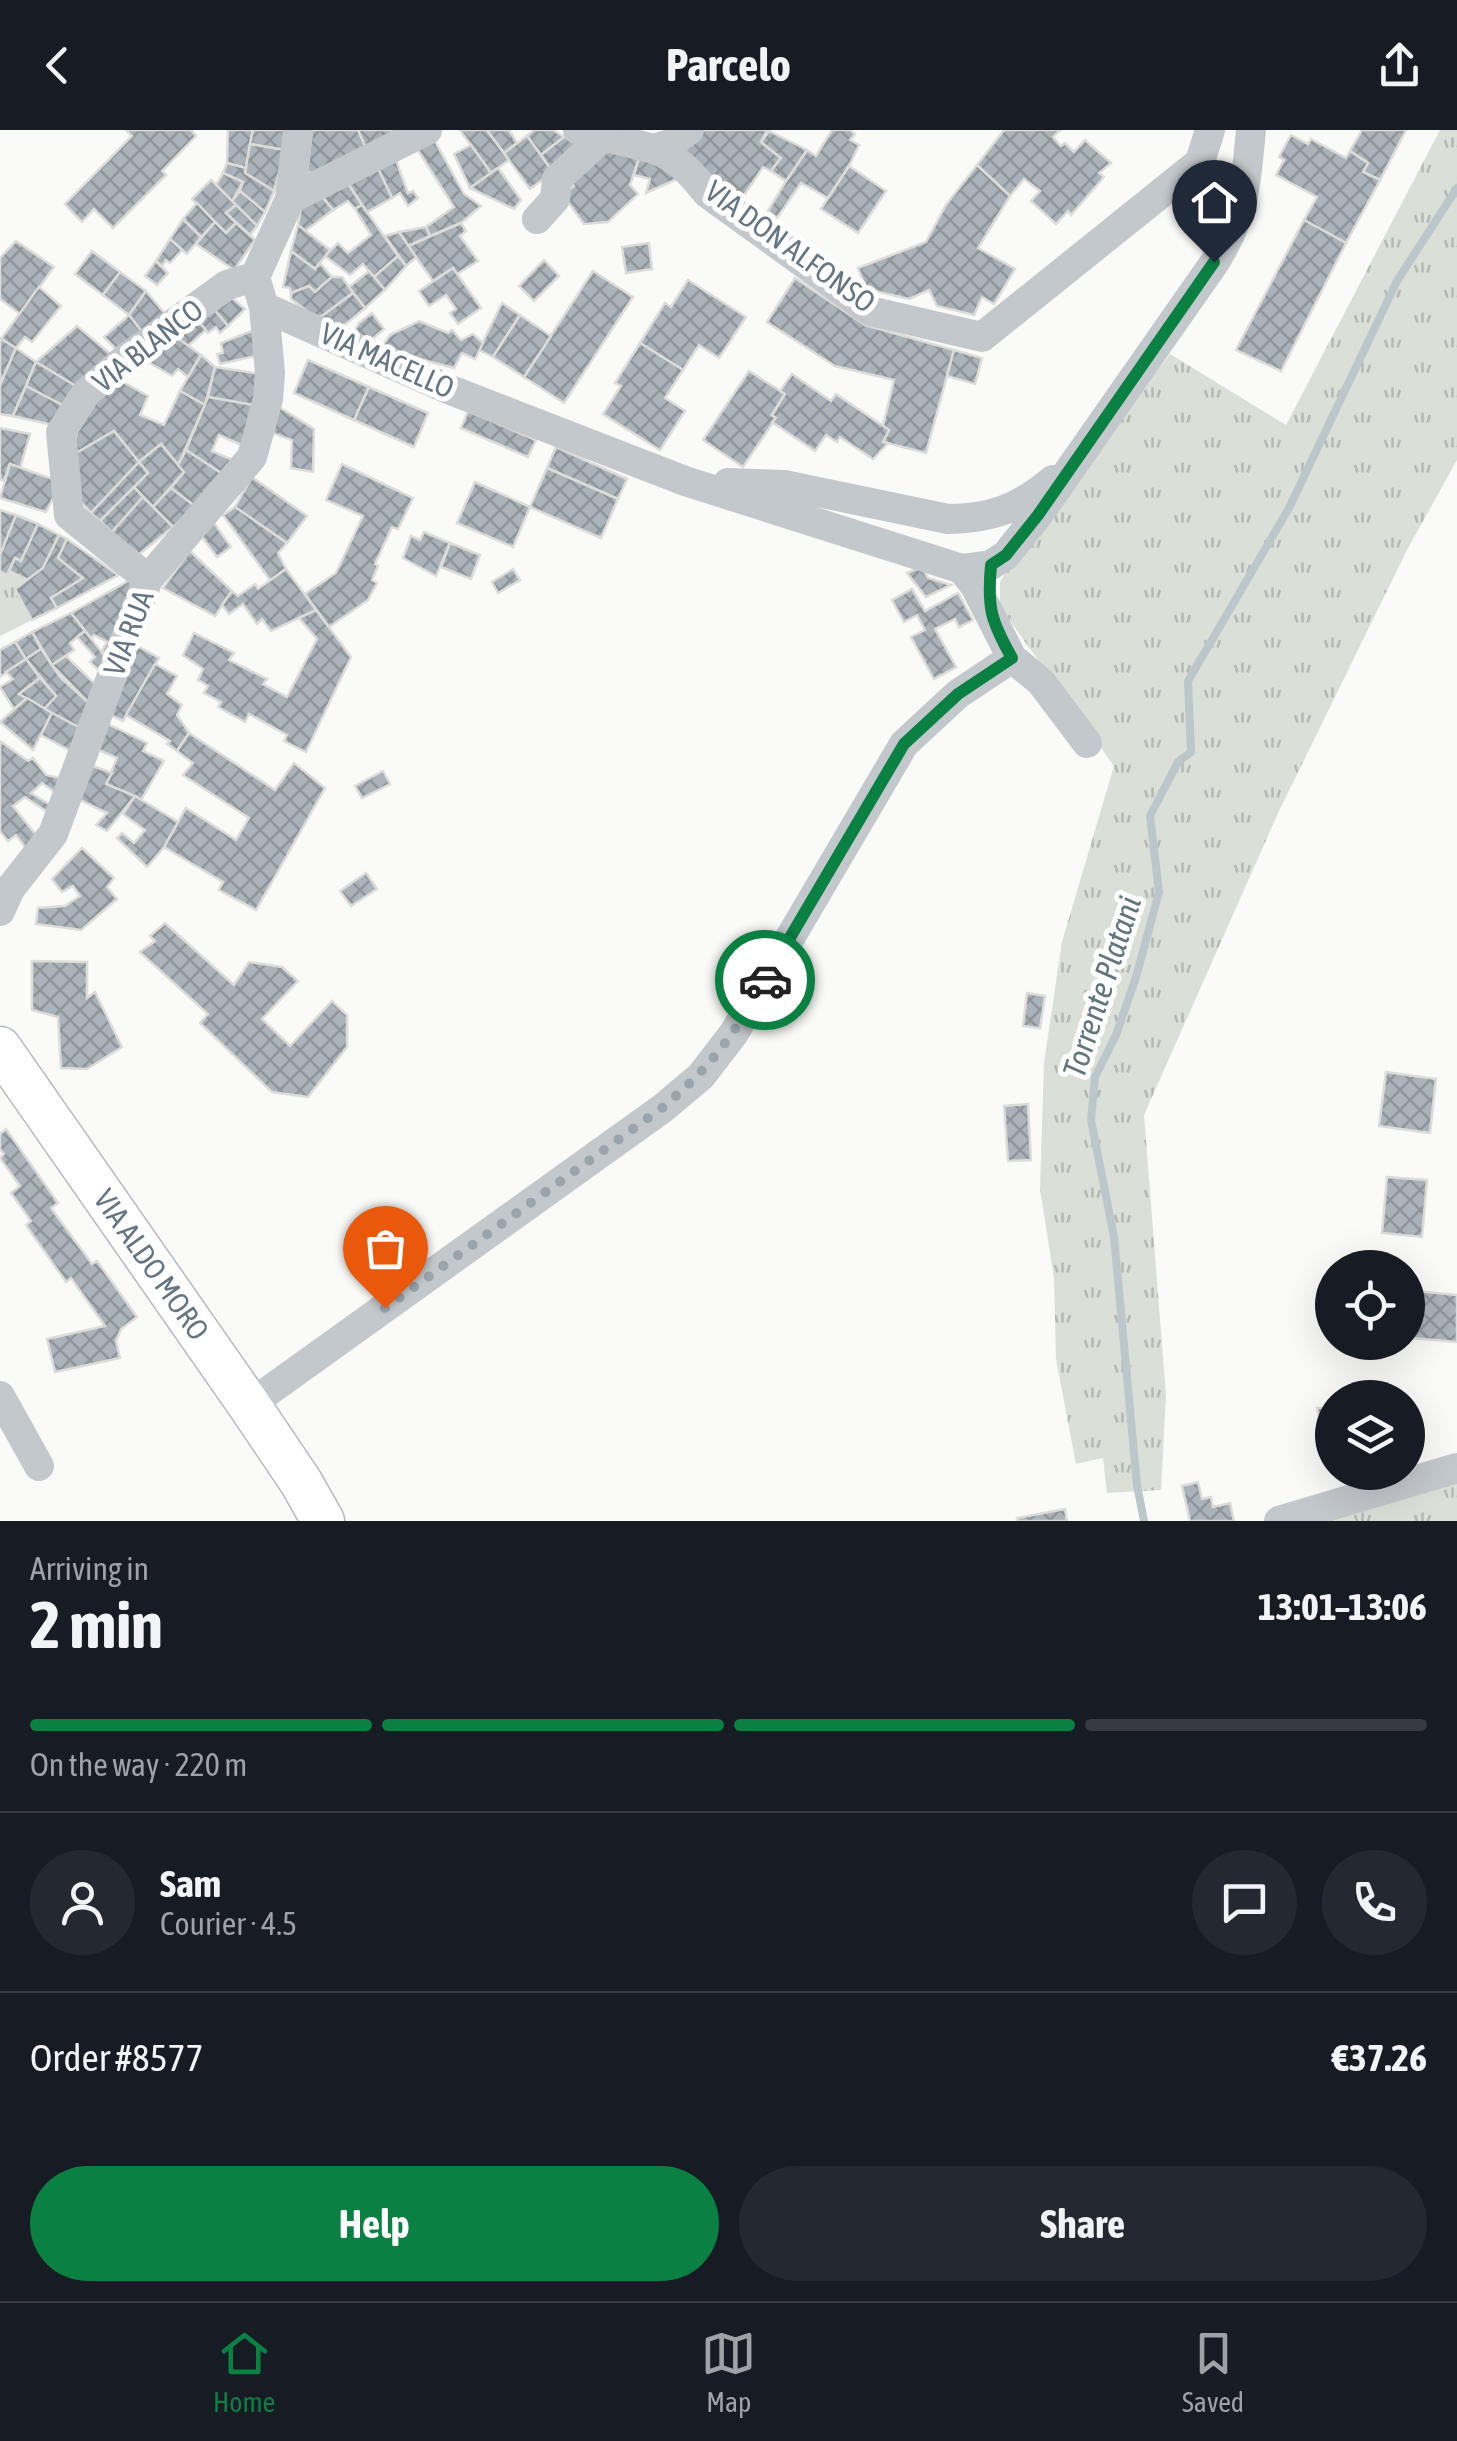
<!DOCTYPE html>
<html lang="en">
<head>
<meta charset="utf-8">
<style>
  :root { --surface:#171b24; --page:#242831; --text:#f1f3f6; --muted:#9ea1a6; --line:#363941; --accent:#0b8043 }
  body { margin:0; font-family:"Asap Condensed",sans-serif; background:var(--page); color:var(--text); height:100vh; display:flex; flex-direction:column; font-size:38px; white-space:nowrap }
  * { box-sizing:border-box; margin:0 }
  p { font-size:32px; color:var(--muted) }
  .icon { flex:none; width:55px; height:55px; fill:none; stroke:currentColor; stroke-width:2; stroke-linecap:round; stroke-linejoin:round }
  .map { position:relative; height:1391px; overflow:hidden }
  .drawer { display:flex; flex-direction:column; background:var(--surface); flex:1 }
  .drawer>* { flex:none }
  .controls { position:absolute; left:1315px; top:1120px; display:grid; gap:20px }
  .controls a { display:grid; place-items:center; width:110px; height:110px; border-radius:50%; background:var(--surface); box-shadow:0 10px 40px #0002; font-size:50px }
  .pin { position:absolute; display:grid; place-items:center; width:85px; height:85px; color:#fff; margin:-102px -42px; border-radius:50% 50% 50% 0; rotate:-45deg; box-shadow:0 0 10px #0007 }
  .pin .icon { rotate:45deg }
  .courier { position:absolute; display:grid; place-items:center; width:100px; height:100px; margin:-50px; border:8px solid #0b8043; border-radius:50%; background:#fff; color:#222; box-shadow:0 2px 12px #0007 }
  .summary em { font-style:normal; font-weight:700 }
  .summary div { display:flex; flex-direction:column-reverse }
  .summary { display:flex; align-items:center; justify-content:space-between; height:170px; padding:0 30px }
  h1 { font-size:65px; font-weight:700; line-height:75px }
  .bar { display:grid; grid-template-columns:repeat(4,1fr); gap:15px 10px; align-content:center; height:120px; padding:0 30px }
  .bar i { height:12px; border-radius:8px; background:var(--line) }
  .bar .current { background:var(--accent) }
  .bar p { grid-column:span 4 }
  .line { display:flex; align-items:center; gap:25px; padding:0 30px; border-top:2px solid var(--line) }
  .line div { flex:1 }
  .round { display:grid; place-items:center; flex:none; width:105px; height:105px; border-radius:52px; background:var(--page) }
  .button { display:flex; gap:20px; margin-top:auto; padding:20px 30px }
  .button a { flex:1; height:115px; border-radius:60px; background:var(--accent); color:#fff; font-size:40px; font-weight:700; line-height:115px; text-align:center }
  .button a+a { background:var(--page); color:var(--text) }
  header { display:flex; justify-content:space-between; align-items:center; height:130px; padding:0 30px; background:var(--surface); font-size:45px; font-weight:700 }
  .menu { display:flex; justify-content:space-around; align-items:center; height:140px; border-top:2px solid var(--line); background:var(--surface); font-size:28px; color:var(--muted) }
  .menu a { display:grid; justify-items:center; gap:5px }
  .menu .current { color:var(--accent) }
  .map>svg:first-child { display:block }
  .grass { fill:url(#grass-tufts) }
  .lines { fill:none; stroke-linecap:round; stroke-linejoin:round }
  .stream { stroke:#bbc7cb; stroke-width:8 }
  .building { fill:url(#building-cross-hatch); stroke:#dcdcda; stroke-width:2.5 }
  .secondary-casing { stroke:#b3babf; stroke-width:45 }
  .street { stroke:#c3c8cc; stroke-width:30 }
  .secondary { stroke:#fff; stroke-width:42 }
  .done { stroke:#99a4ac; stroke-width:10; stroke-dasharray:0 18 }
  .route { stroke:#0b8043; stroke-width:12 }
  .labels { text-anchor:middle; stroke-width:10; stroke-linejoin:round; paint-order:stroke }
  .street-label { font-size:30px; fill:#657683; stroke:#fff }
  .water-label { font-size:32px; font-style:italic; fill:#60757c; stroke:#fff }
</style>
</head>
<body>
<header><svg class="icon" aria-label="back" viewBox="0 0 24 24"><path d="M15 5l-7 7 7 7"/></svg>Parcelo<svg class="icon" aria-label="share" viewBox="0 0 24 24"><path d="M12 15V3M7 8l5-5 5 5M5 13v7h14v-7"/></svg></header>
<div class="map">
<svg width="1457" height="1391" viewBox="0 0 1457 1391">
  <defs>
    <pattern id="grass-tufts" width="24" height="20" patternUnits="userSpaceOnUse" patternTransform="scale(2.5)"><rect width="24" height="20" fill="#dadfd7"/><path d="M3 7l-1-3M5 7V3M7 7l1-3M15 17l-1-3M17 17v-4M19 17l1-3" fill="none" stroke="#b4b9b4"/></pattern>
    <pattern id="building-cross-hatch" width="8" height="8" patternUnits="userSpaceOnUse" patternTransform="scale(2.5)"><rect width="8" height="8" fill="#aab3b9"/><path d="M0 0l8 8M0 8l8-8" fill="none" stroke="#8e969c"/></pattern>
  </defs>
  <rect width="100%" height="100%" fill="#fafaf8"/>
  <!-- grass -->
  <g class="grass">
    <path d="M1440,0H1457V330L1407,420L1279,681L1144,985L1166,1266L1161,1360L1107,1363L1103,1328L1076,1334L1056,1229L1054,1148L1040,1059L1044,933L1062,812L1114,636L1000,477V452L1013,430L1170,224L1286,295Z"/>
    <path d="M0,439L28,450L16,460L32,490L0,506Z"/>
    <path d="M1457,1347V1391H1310Z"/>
  </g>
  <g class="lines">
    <!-- stream -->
    <path class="stream" d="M1144,1391L1137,1355L1114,1107L1091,990L1095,947L1116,905L1136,847L1159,762L1150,686L1178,632L1191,622L1188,551L1289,378L1397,151L1457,58"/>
  </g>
  <!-- building -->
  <g class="building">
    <path d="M126,0H191L196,6L162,41L166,45L113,98L94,79L82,92L65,74L132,6Z"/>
    <path d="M228,0H253L246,38L227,33Z"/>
    <path d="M253,0H288L285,20L250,14Z"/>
    <path d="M312,0H358L367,20L317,44L307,42Z"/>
    <path d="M358,0H409L367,20Z"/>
    <path d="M460,0H487L509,30L491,43Z"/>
    <path d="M487,0H509L517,13L504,23Z"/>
    <path d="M534,0H553L564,7L541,25L527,6Z"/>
    <path d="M701,0H767L761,12L781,28L771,41L763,37L743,67L676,22Z"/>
    <path d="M832,0H850L855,4L850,10L859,15L849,36L828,68L801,53L777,88L768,81L786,51L807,20L816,26Z"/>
    <path d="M1004,0H1060L1053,7L1061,16L1065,13L1074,22L1085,10L1111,33L1099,43L1104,47L1071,85L1068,81L1056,94L1031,71L1040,61L1024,49L1010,66L977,35Z"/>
    <path d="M1362,0H1406L1380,50L1363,42L1368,33L1350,21Z"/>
    <path d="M769,1L807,20L786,51L771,41L781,28L761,12Z"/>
    <path d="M1291,5L1308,14L1311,9L1346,28L1350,21L1368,33L1363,42L1380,50L1346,113L1304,90L1317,67L1276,45L1284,30L1279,27Z"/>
    <path d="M432,6L464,64L481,76L461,93L430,106L426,97L454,77L414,14Z"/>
    <path d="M527,6L553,42L530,59L504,23Z"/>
    <path d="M564,7L591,12L553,42L541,25Z"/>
    <path d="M250,14L285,20L274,61L245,43Z"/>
    <path d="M471,15L491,43L470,58L454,24Z"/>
    <path d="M601,16L640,25L630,55L638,64L608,92L584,94L563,65L574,56L568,48Z"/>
    <path d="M393,22L408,63L413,61L418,68L408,76L400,63L392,68L375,32Z"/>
    <path d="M640,25L686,45L646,63L650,49L634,45Z"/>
    <path d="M375,32L392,68L367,82L345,49Z"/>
    <path d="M227,33L246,38L245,43L274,61L265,82L240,61L243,52L223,43Z"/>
    <path d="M977,35L1010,66L978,118L1015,139L994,174L982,167L974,185L937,176L929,160L909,169L866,159L858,138L926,112L946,75Z"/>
    <path d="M849,36L886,61L858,103L821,79Z"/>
    <path d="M498,38L521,70L514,79L470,58Z"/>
    <path d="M223,43L243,52L232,71L216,55Z"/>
    <path d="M345,49L362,75L355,79L348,71L333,80L320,64Z"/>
    <path d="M211,50L236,75L226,83L236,93L226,103L192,69Z"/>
    <path d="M240,61L265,82L257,96L232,71Z"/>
    <path d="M320,64L333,80L305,101L298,95L302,73Z"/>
    <path d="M197,73L215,92L201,107L183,89Z"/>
    <path d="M236,75L257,96L250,105L226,83Z"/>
    <path d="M362,75L398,126L374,147L363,134L350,145L325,126L338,113L348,123L371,105L355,79Z"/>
    <path d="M183,89L201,107L187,124L170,109Z"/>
    <path d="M1304,90L1346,113L1281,241L1236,220Z"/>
    <path d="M215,92L226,103L236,93L255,110L234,140L196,114Z"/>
    <path d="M461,93L466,101L460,106L478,131L457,144L453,138L433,151L408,116Z"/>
    <path d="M298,95L330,120L315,139L291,121Z"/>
    <path d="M426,97L430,106L408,116L399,102Z"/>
    <path d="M399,102L416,127L406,136L385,106Z"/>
    <path d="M170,109L182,120L170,133L166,130L162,136L156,131Z"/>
    <path d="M16,111L54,137L20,184L0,169V128Z"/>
    <path d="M649,113L652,139L626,143L622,117Z"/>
    <path d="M92,121L120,142L103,165L75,144Z"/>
    <path d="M291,121L315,139L320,133L332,147L315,162L309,156L291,163L290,158L283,157Z"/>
    <path d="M398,126L406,136L385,160L374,147Z"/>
    <path d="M544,130L559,146L534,171L519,156Z"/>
    <path d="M156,131L168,143L157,155L145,146Z"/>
    <path d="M453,138L481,178L458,194L450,183L456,179L446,165L429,176L419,161Z"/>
    <path d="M369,141L385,160L365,178L349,157Z"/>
    <path d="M593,141L633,167L564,273L524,247Z"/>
    <path d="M120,142L146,161L129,185L103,165Z"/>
    <path d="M332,147H342L353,163L318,189L291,169V163L309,156L315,162Z"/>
    <path d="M795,148L865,195L954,220L926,323L883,312L889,300L883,296L894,250L835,236L767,192Z"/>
    <path d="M688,150L746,187L719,228L699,215L683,240L640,213L665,173L671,177Z"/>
    <path d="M39,157L61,176L32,212L25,207L16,218L1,209Z"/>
    <path d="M146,161L170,190L145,206L129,185Z"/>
    <path d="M353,163L365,178L342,197L318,189Z"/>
    <path d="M230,166L245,179L228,196L213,178Z"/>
    <path d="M502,173L520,185L493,227L479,220Z"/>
    <path d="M213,178L228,196L220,203L216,197L208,203L197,190Z"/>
    <path d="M372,183L384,199L371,210L353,203L359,193Z"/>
    <path d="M129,185L145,206L120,223L104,207Z"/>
    <path d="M520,185L551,206L524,247L493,227Z"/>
    <path d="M197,190L206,200L188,216L175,206Z"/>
    <path d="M419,191L448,203L452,200L461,210L473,204L483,213L475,229L462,223L454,238L412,227L383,215L390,205Z"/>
    <path d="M77,196L113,226L79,258L36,232Z"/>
    <path d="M254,200L259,225L220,234L217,224L223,223L221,213Z"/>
    <path d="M175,206L201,225L188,247L178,239L172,246L140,227Z"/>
    <path d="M1,209L16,218L0,255V212Z"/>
    <path d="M640,213L683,240L665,268L685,281L660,320L603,284L621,256L615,253Z"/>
    <path d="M16,218L36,232L13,286L0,284V255Z"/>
    <path d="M954,220L982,228L975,254L947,246Z"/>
    <path d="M201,225L215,237L205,275L180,261Z"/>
    <path d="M308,230L369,257L354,290L294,263Z"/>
    <path d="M36,232L79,258L66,277L26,256Z"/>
    <path d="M215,237L261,244L259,276L208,267Z"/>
    <path d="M749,241L785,264L772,285L776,288L743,337L703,310Z"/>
    <path d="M792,244L831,271L836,264L889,300L883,312L888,313L873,329L840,307L837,312L826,305L815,321L772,292L776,288L772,285L785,264L780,261Z"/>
    <path d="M116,248L148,266L140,285L164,295L180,261L205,275L178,335L161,314L139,332L114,301L73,325L79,289Z"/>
    <path d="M26,256L66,277L53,295L13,286Z"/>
    <path d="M369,257L428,283L414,317L354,290Z"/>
    <path d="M208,267L259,276L246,317L219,305L212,321L235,331L224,345L186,320Z"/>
    <path d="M276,275L314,299L313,342L291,338L292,310L270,302Z"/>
    <path d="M468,281L536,310L528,327L461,298Z"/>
    <path d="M0,298L30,304L20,338L10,334L4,351L0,349Z"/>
    <path d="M114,301L139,332L91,383L77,367L73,325Z"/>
    <path d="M161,314L184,342L153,377L134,357L148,343L139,332Z"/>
    <path d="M556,317L627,349L618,369L547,338Z"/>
    <path d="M186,320L224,345L196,377L171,358L184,342L178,335Z"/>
    <path d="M139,332L148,343L100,391L91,383Z"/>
    <path d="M10,334L61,352L46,382L0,368Z"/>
    <path d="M342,334L413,368L398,399L392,397L375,434L378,436L372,450L377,453L368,470L329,497L305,464L336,443L363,386L326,370Z"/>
    <path d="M547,338L618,369L601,408L530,377Z"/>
    <path d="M252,347L307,386L287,413L235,377Z"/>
    <path d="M475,352L530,377L513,417L457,393Z"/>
    <path d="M134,357L143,367L112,402L100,391Z"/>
    <path d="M171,358L196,377L173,397L153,377Z"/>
    <path d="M143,367L173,397L138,425L112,402Z"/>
    <path d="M235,377L287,413L278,423L286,439L270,450L223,385Z"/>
    <path d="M0,380L16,385L0,425Z"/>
    <path d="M16,385L38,394L21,431L15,428L7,445L0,441V425Z"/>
    <path d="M214,393L231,417L217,427L200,404Z"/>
    <path d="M38,394L59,405L43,438L28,450L9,441L15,428L21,431Z"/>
    <path d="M424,402L450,413L436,446L403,428L411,406L420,410Z"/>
    <path d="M59,405L67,409L58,428L83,448L51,468L57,478L32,490L15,459L43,438Z"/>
    <path d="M67,409L118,445L57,478L51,468L83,448L58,428Z"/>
    <path d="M450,413L480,425L471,449L441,437Z"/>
    <path d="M190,421L232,461L215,486L163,458Z"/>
    <path d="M921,437L928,448L951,455L926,467L907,443Z"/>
    <path d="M286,439L316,480L271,501L262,489L257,494L243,474L229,484L222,475L232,461L238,466L255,454L258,459Z"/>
    <path d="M513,439L520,450L498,463L492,452Z"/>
    <path d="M130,450L132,456L107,529L102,521L107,512L94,505L91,508L71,483Z"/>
    <path d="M912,459L925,481L958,463L973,490L959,497L955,489L935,499L956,537L934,549L911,507L925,500L917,485L904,492L892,470Z"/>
    <path d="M316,480L351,527L306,622L284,611L287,605L249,584L245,592L218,577L221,572L204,563L208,556L198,550L203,539L183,525L194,503L234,523L229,530L267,549L263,554L287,567L317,509L299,488Z"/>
    <path d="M71,483L85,501L70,513L74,520L52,535L32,502Z"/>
    <path d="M85,501L107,529L102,543L90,532L95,527L77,507Z"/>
    <path d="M32,502L41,519L26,529L15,512Z"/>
    <path d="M15,512L26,529L0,547V520Z"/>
    <path d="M134,514L159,528L123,591L104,582Z"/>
    <path d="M41,519L60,547L91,575L82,599L44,579L56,566L26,529Z"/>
    <path d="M66,526L98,557L91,575L52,535Z"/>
    <path d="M26,529L40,548L19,564L27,568L14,579L0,557L13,549L6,542Z"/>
    <path d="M155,534L177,546L167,564L182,575L177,585L189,603L177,621L167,614L170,611L126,585Z"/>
    <path d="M40,548L56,566L44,579L19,564Z"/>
    <path d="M27,568L52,583L33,620L0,592Z"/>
    <path d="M52,583L82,599L71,621L41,605Z"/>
    <path d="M106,593L147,613L143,621L164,631L141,670L106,654L117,628L94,618Z"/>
    <path d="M189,603L275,660L294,633L325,658L256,780L219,760L223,752L164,717L186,678L236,710L249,688L183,645L193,633L177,621Z"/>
    <path d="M0,611L28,631L33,628L46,645L64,649L56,663L42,653L31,663L52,676L49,683L25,667L13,676L36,705L26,718L16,705L8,711L0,701Z"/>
    <path d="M90,635L112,643L106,654L135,666L107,701L96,695L107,683L76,668Z"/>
    <path d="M383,641L390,654L362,668L355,656Z"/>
    <path d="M135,666L178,692L164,717L147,737L117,708L122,703L134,713L145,700L123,684Z"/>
    <path d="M82,718L114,748L107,757L117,769L81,800L36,794L38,778L65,776L80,766L73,756L62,762L52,749Z"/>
    <path d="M366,743L377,759L351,776L340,761Z"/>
    <path d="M165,793L234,855L249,832L282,837L298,851L262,889L290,916L332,871L347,885V917L308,967L272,962L200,893L208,884L140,822L155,811L150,806Z"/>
    <path d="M32,831L87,832V868L95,862L122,917L87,939L61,938L58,887L32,880Z"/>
    <path d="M1027,863L1045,866L1040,898L1023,896Z"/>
    <path d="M1386,942L1436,949L1430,1003L1379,996Z"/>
    <path d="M1028,974L1031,1030L1008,1031L1004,976Z"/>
    <path d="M6,999L58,1073L51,1078L92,1134L97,1131L137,1187L121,1199L116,1211L120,1228L55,1242L47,1209L105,1196L71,1148L66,1152L26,1095L31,1091L11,1063L20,1056L0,1028L4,1024L0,1019V1004Z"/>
    <path d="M1387,1047L1427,1050L1422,1107L1382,1103Z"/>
    <path d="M1416,1161L1457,1165V1212L1411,1208Z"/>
    <path d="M1317,1278H1332V1325L1328,1328Z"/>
    <path d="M1198,1352L1202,1369L1211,1367L1213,1377L1230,1373L1234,1391H1190L1182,1356Z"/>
    <path d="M1065,1379L1067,1391H1018L1017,1388Z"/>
  </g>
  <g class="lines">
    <!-- secondary casing -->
    <g class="secondary-casing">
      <path id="secondary" d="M0,918L249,1275L301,1352L323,1391"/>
    </g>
    <!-- street -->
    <g class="street">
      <path d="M298,0L290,69L255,147L264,177L448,259L685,351L962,439L991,435L1006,425L1038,385L1215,132C1246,80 1245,59 1251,0"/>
      <path d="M578,0L654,19L670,14L689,0"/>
      <path d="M654,19C678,28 691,43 707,63L870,181L982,207L1200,32L1210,0"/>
      <path d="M290,69L427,0"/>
      <path d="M537,89L555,69L557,49L604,6"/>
      <path d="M728,353L784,355L948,389C990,389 1020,378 1053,350"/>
      <path d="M962,439L975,456L1012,528L1041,552L1087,613"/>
      <path d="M148,449L69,385L61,302L86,263L125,229L227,155L255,147"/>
      <path d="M0,781L10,759L53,704L148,449L252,327L268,269L270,243L264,177"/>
      <path d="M0,1266L39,1336"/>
      <path d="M249,1275L663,978L701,946L734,903L904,614L958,564L1012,528"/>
      <path d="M1279,1391L1457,1338"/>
    </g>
    <!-- secondary -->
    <use href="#secondary" class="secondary"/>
  </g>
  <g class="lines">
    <!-- done -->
    <path class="done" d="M385,1178L662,978C712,936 733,906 765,850"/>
    <!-- route -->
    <path class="route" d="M765,850L904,614L958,564L1012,528C991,491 987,478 991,435L1006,425L1038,385L1214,132"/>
  </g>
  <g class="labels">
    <!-- street labels -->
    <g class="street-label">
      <text transform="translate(790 117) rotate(36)" y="10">VIA DON ALFONSO</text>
      <text transform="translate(148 216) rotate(-38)" y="10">VIA BLANCO</text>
      <text transform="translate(387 231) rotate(24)" y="10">VIA MACELLO</text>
      <text transform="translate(129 503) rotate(-69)" y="10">VIA RUA</text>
      <text transform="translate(151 1135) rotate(55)" y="10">VIA ALDO MORO</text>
    </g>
    <!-- water labels -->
    <g class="water-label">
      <text transform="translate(1102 857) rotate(-72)" y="11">Torrente Platani</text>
    </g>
  </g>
</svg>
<div class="controls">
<a><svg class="icon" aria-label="locate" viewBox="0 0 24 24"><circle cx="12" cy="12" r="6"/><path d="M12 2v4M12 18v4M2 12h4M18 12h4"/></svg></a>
<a><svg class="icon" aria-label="layers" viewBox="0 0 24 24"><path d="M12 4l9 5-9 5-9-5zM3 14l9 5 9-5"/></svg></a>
</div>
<div class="pin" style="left:385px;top:1178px;background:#ea580c"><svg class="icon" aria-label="bag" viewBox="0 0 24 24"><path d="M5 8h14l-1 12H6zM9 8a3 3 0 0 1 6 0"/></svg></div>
<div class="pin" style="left:1214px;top:132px;background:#1f2937"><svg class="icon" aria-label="home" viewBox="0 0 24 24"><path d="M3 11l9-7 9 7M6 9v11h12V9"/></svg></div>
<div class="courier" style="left:765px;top:850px"><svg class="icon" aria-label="car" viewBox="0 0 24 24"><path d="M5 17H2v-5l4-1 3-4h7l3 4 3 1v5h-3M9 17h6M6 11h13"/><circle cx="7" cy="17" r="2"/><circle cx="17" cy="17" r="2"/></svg></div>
</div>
<section class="drawer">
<div class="summary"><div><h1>2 min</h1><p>Arriving in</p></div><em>13:01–13:06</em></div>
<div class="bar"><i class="current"></i><i class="current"></i><i class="current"></i><i></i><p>On the way · 220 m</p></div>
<div class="line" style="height:180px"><a class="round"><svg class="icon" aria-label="person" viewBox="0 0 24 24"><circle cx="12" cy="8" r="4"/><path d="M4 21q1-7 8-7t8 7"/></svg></a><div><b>Sam</b><p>Courier · 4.5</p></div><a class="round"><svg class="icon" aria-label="chat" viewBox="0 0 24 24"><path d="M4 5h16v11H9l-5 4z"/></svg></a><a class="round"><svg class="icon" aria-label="phone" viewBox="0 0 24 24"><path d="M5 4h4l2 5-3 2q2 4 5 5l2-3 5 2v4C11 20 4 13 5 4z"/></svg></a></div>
<div class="line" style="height:130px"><div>Order #8577</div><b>€37.26</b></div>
<div class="button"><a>Help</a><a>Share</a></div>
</section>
<nav class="menu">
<a class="current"><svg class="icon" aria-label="home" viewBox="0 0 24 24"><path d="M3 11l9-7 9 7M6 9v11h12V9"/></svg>Home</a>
<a><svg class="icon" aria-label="map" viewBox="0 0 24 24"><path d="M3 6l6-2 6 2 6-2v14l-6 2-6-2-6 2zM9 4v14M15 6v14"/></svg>Map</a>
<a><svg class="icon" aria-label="saved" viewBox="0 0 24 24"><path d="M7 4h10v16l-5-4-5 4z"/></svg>Saved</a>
</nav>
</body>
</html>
